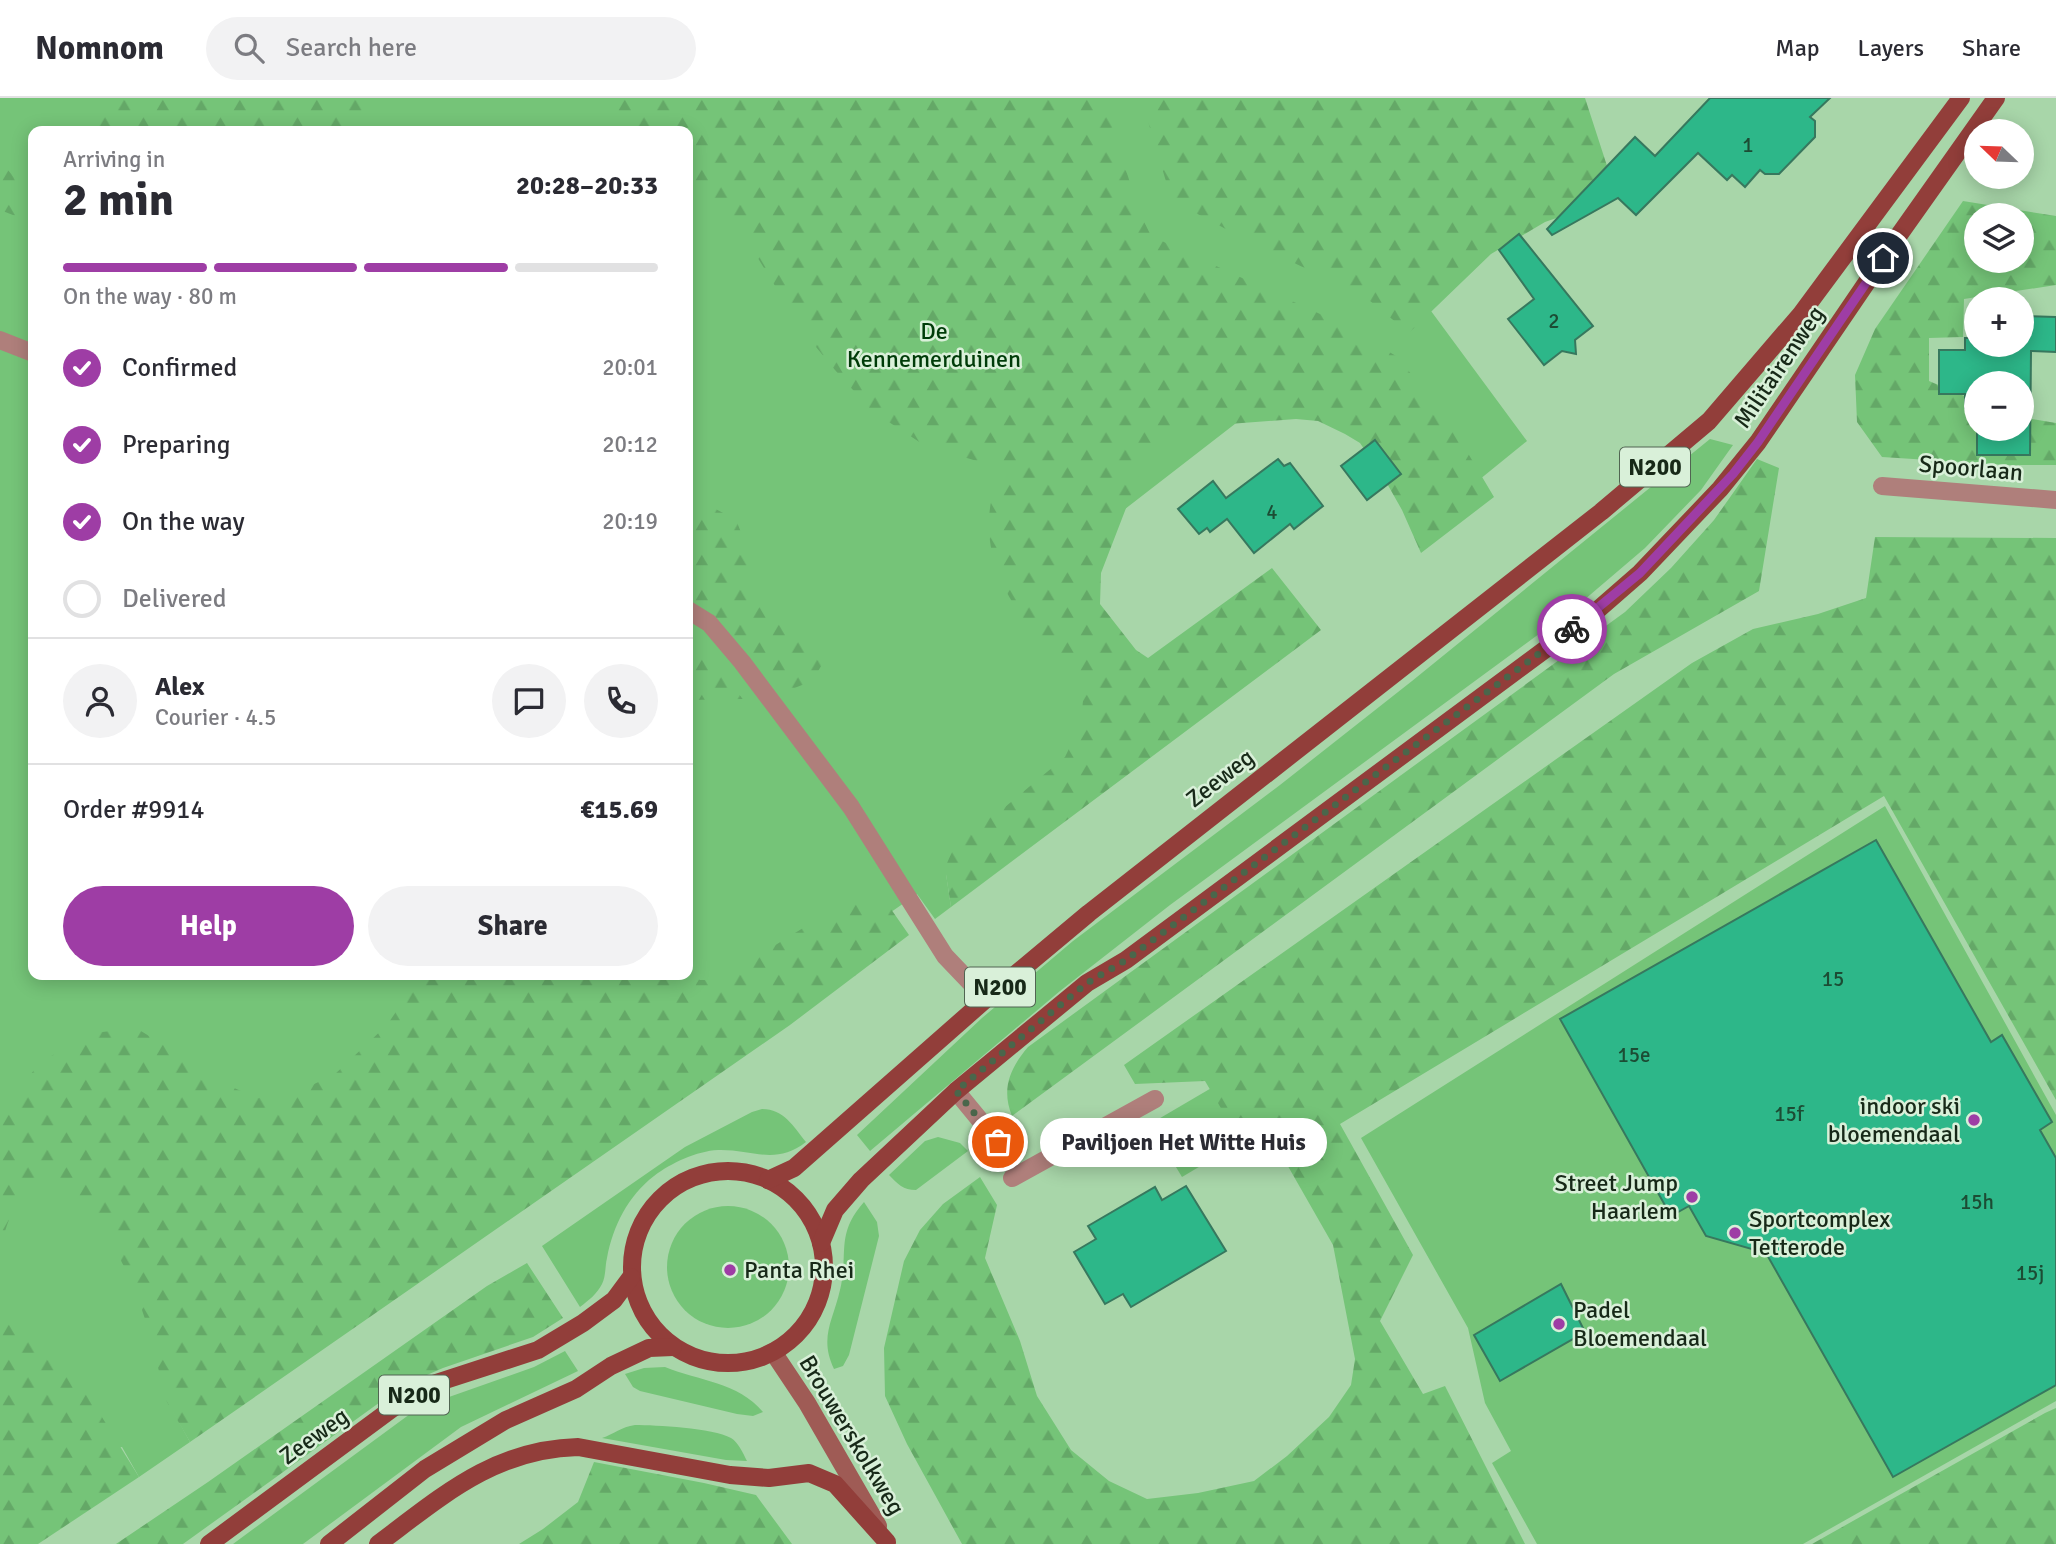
<!DOCTYPE html>
<html lang="en">
<head>
<meta charset="utf-8">
<style>
  :root { --surface:#fff; --page:#f2f2f3; --text:#2b2b33; --muted:#7c7c81; --line:#e1e1e2; --accent:#9e3da5 }
  body { margin:0; font-family:Signika,sans-serif; background:var(--page); color:var(--text); height:100vh; display:flex; flex-direction:column; font-size:26px; white-space:nowrap }
  * { box-sizing:border-box; margin:0 }
  p { font-size:23px; color:var(--muted) }
  .icon { flex:none; width:38px; height:38px; fill:none; stroke:currentColor; stroke-width:2; stroke-linecap:round; stroke-linejoin:round }
  .map { position:relative; flex:1; overflow:hidden }
  .drawer { position:absolute; left:28px; top:28px; width:665px; height:854px; display:flex; flex-direction:column; background:var(--surface); border-radius:14px; box-shadow:0 4px 18px #0003 }
  .drawer>* { flex:none }
  .needle { width:46px; rotate:293deg }
  .controls { position:absolute; left:1964px; top:21px; display:grid; gap:14px }
  .controls a { display:grid; place-items:center; width:70px; height:70px; border-radius:50%; background:var(--surface); box-shadow:0 4px 18px #0003; font-size:35px }
  .pin { position:absolute; display:grid; place-items:center; width:60px; height:60px; color:#fff; margin:-30px; border:4px solid #fff; border-radius:50%; box-shadow:0 2px 7px #0007 }
  .courier { position:absolute; display:grid; place-items:center; width:70px; height:70px; margin:-35px; border:5px solid #9e3da5; border-radius:50%; background:#fff; color:#222; box-shadow:0 2px 9px #0007 }
  .bubble { position:absolute; height:49px; border-radius:24px; background:var(--surface); box-shadow:0 4px 18px #0003; font-size:23px; font-weight:700; line-height:49px; text-align:center }
  .headline em { font-style:normal; font-weight:700 }
  .headline div { display:flex; flex-direction:column-reverse }
  .headline { display:flex; align-items:center; justify-content:space-between; height:119px; padding:0 35px }
  h1 { font-size:46px; font-weight:700; line-height:52px }
  .bar { display:grid; grid-template-columns:repeat(4,1fr); gap:10px 7px; align-content:center; height:84px; padding:0 35px }
  .bar i { height:9px; border-radius:5px; background:var(--line) }
  .bar .current { background:var(--accent) }
  .bar p { grid-column:span 4 }
  .line { display:flex; align-items:center; gap:18px; padding:0 35px; border-top:2px solid var(--line) }
  .line div { flex:1 }
  .round { display:grid; place-items:center; flex:none; width:74px; height:74px; border-radius:37px; background:var(--page) }
  ol { padding:0 35px; list-style:none }
  li { display:flex; align-items:center; gap:21px; height:77px }
  li p { margin-inline-start:auto }
  li .icon { padding:7px; border-radius:50%; background:var(--accent); color:#fff; stroke-width:4 }
  li:last-child { color:var(--muted) }
  li i { width:38px; height:38px; border:4px solid var(--line); border-radius:50% }
  .button { display:flex; gap:14px; margin-top:auto; padding:14px 35px }
  .button a { flex:1; height:80px; border-radius:42px; background:var(--accent); color:#fff; font-size:28px; font-weight:700; line-height:80px; text-align:center }
  .button a+a { background:var(--page); color:var(--text) }
  header { display:flex; align-items:center; gap:42px; box-sizing:border-box; height:98px; padding:0 35px; background:var(--surface); border-bottom:2px solid var(--line) }
  header strong { font-size:33px }
  nav { display:flex; gap:38px; margin-inline-start:auto; font-size:24px }
  .search { width:490px; height:63px; background:var(--page); display:flex; align-items:center; gap:18px; box-sizing:border-box; padding:0 24px; border-radius:38px; color:var(--muted); font-size:26px }
  .map>svg:first-child { display:block }
  .green { fill:#75c478; fill-rule:evenodd }
  .forest { fill:url(#forest-firs); fill-rule:evenodd }
  .building { fill:#2db789; stroke:#37785e; stroke-width:2 }
  .lines { fill:none; stroke-linecap:round; stroke-linejoin:round }
  .lane { stroke:#af7f7b; stroke-width:18 }
  .street { stroke:#af7f7b; stroke-width:18 }
  .secondary { stroke:#9f5b55; stroke-width:18 }
  .primary { stroke:#923e3a; stroke-width:18 }
  .done { stroke:#4a664b; stroke-width:7; stroke-dasharray:0 12.6 }
  .route { stroke:#9e3da5; stroke-width:9 }
  .poi-dot { fill:#9e3da5; stroke:#d9f0d9; stroke-width:2.5 }
  .labels { text-anchor:middle; stroke-width:5; stroke-linejoin:round; paint-order:stroke }
  .number-label { font-size:21px; fill:#1c4c34 }
  .shield { fill:#d9f0d9; stroke:#516552; stroke-width:2 }
  .shield-label { font-size:23px; font-weight:bold; fill:#172918 }
  .park-label { font-size:24px; fill:#003c09; stroke:#d9f0d9 }
  .street-label { font-size:24px; fill:#172918; stroke:#d9f0d9 }
  .poi-label { font-size:24px; fill:#172918; stroke:#d9f0d9; text-anchor:start }
</style>
</head>
<body>
<header>
<strong>Nomnom</strong>
<div class="search"><svg class="icon" aria-label="search" viewBox="0 0 24 24"><circle cx="10" cy="10" r="6"/><path d="M15 15l6 6"/></svg>Search here</div>
<nav><a>Map</a><a>Layers</a><a>Share</a></nav>
</header>
<div class="map">
<svg width="2056" height="1446" viewBox="0 0 2056 1446">
  <defs>
    <pattern id="forest-firs" width="22" height="20" patternUnits="userSpaceOnUse" patternTransform="scale(1.75)"><rect width="22" height="20" fill="#75c478"/><path d="M5 1l3.5 6h-7zM16 11l3.5 6h-7z" fill="#64a867"/></pattern>
  </defs>
  <rect width="100%" height="100%" fill="#a8d6a9"/>
  <!-- green -->
  <g class="green">
    <path d="M0,0H1528L1417,194L1527,343L1442,412L1319,261L1010,500L1212,591L946,776L951,809L935,821L917,796L173,1313L190,1344L139,1379L122,1349L0,1371ZM33,33H688V877H33Z"/>
    <path d="M1710,341L1733,347L1701,392L1645,450L1577,508L1170,807L1060,893L870,1053L857,1037L982,920L1073,843L1280,687L1412,583Z"/>
    <path d="M1885,708L2056,1017V1303L1803,1446H1537L1492,1365L1511,1353L1485,1305L1468,1230L1361,1040Z"/>
    <path d="M1225,982L1256,1035L1182,1079L1150,1026Z"/>
    <path d="M762,1011C784,1011 793,1028 806,1044C775,1068 752,1051 718,1052C697,1053 671,1065 654,1078C628,1098 613,1128 607,1160C605,1168 606,1178 602,1186C597,1196 589,1202 580,1209L542,1148L685,1049L752,1014Z"/>
    <path d="M938,1039L960,1045L968,1053L916,1092C903,1092 898,1086 889,1077L925,1043Z"/>
    <path d="M864,1104L877,1124L879,1138L849,1257L843,1268L834,1271C819,1239 833,1223 840,1192C849,1155 835,1137 864,1104Z"/>
    <circle cx="728" cy="1169" r="61"/>
    <path d="M565,1253L578,1273L461,1329L303,1446H233L410,1316L449,1299L534,1269Z"/>
    <path d="M665,1269C699,1283 738,1284 763,1314L753,1318L737,1316L640,1293L633,1289L625,1276L644,1270Z"/>
    <path d="M635,1327C655,1327 713,1330 731,1340C738,1344 743,1355 747,1363L726,1362L602,1340C614,1336 621,1329 635,1327Z"/>
  </g>
  <!-- forest -->
  <g class="forest">
    <path d="M100,0H380L337,33H92L90,23Z"/>
    <path d="M601,0H1103L1139,113L1151,138L1344,227L1396,258L1444,315L1494,399L1421,455L1402,412L1385,382L1360,345L1345,336L1318,323L1296,321L1176,330L1150,348L1101,475L1100,506L1136,552L1148,560L1272,470L1321,532L951,809L945,770L958,739L999,714L1065,659L1081,626L1084,590C1040,542 987,493 989,422C989,405 996,387 1000,370L924,347L872,313L835,272L802,232L737,126L688,83V33H636Z"/>
    <path d="M1141,0H1585L1609,74L1591,108L1545,124L1491,156L1409,235L1364,198L1254,146L1175,104L1168,90Z"/>
    <path d="M0,63L14,79L26,122L0,112Z"/>
    <path d="M1963,103L2056,118V187L1964,201L1963,239L1929,240V283L1976,303V331H2021V319L2056,325V367H2007L1882,359L1857,324L1855,277L1875,231ZM1976,117H2021V163H1976Z"/>
    <path d="M1757,361L1779,370L1759,493L1614,576L1012,1018C1001,991 1010,970 1028,949L1625,514L1671,470L1714,422Z"/>
    <path d="M688,396L736,422L747,449V481L758,499L814,543L823,565L812,583L782,595L723,526L688,499Z"/>
    <path d="M1875,439L2056,440V1002L1884,698L1340,1026L1413,1157L1380,1223L1423,1296L1445,1288L1525,1446H962L907,1346L885,1298L884,1250L904,1163L920,1132L943,1106L980,1079L997,1107L985,1160L1020,1243L1037,1298L1071,1352L1109,1383L1147,1401L1198,1395L1254,1383L1287,1358L1329,1319L1351,1287L1355,1261L1333,1147L1285,1063L1242,1046L1205,983L1135,986L1124,967L1692,565L1753,531L1818,516L1866,500Z"/>
    <path d="M688,535L743,601L688,602Z"/>
    <path d="M884,801L909,837L790,927L190,1344L167,1304L147,1227L134,1188L115,1151L84,1104L50,1085C12,1097 4,1127 0,1163V1013L40,965L86,936L136,930L172,952L208,979L258,1000L292,996L334,977L387,927L421,877L688,875L700,882H730L769,851L816,822L853,804Z"/>
    <path d="M527,1165L563,1220L533,1239L443,1270L413,1283L383,1302L183,1446H116L208,1384L487,1188Z"/>
    <path d="M0,1220L28,1229L45,1241L92,1303L139,1379L38,1446H0Z"/>
    <path d="M2056,1310V1446H1812L2045,1315Z"/>
    <path d="M594,1364L704,1385L756,1397L792,1446H519L543,1431L578,1404Z"/>
  </g>
  <!-- building -->
  <g class="building">
    <path d="M1710,0H1830L1810,19L1815,23V39L1779,76H1765L1760,72L1745,89L1732,77L1727,82L1698,55L1636,117L1618,100L1552,137L1547,131L1635,39L1655,58Z"/>
    <path d="M1519,136L1593,228L1575,242L1576,256L1562,253L1544,267L1508,221L1534,201L1499,152Z"/>
    <path d="M2021,218L2056,219V254L2031,253L2030,357H1977V331H2021V285H1976V310H1965V296H1939V252H1965V240H1976V247H2021Z"/>
    <path d="M1375,342L1401,376L1367,402L1341,368Z"/>
    <path d="M1278,361L1284,368L1290,365L1323,408L1294,431L1290,426L1254,455L1227,421L1210,434L1207,430L1199,436L1178,411L1213,383L1226,400Z"/>
    <path d="M1876,742L1991,944L2002,937L2052,1024L2040,1032L2056,1060V1287L1893,1379L1766,1155L1706,1138L1689,1108L1671,1118L1560,921Z"/>
    <path d="M1186,1088L1226,1153L1131,1209L1123,1196L1105,1206L1074,1154L1096,1141L1088,1128L1155,1089L1162,1102Z"/>
    <path d="M1561,1186L1585,1234L1500,1283L1474,1237Z"/>
  </g>
  <g class="lines">
    <!-- lane -->
    <g class="lane">
      <path d="M0,242L33,255"/>
      <path d="M688,512L709,525L742,564L851,709L945,858L986,901"/>
      <path d="M956,993L998,1044"/>
      <path d="M1012,1080L1155,1001"/>
    </g>
    <!-- street -->
    <path class="street" d="M1882,388L2056,402"/>
    <!-- secondary -->
    <path class="secondary" d="M773,1254L807,1305L878,1428"/>
    <!-- primary -->
    <g class="primary">
      <circle cx="728" cy="1169" r="96"/>
      <path d="M768,1082L794,1070L986,901L1089,815L1601,414L1709,323L1801,216L1961,0"/>
      <path d="M821,1145L835,1112L861,1082L956,993L1087,885L1126,862L1593,516L1640,475L1720,391L1758,344L1899,137L1996,0"/>
      <path d="M209,1446L393,1310L430,1287L538,1252L583,1225L614,1202L631,1179"/>
      <path d="M329,1446L425,1371L506,1322L576,1291L611,1268L649,1250L673,1249"/>
      <path d="M378,1446C441,1399 494,1351 578,1349L730,1377L769,1380L809,1375L835,1386L887,1444"/>
    </g>
  </g>
  <g class="lines">
    <!-- done -->
    <path class="done" d="M998,1044L956,993L1087,885L1126,862L1572,531"/>
    <!-- route -->
    <path class="route" d="M1572,531L1640,475L1733,376L1758,344L1883,160"/>
  </g>
  <!-- markers -->
  <g class="poi-dot">
    <circle cx="1974" cy="1022" r="7"/>
    <circle cx="1692" cy="1099" r="7"/>
    <circle cx="1735" cy="1135" r="7"/>
    <circle cx="730" cy="1172" r="7"/>
    <circle cx="1559" cy="1226" r="7"/>
  </g>
  <g class="labels">
    <!-- number labels -->
    <g class="number-label">
      <text x="1748" y="54">1</text>
      <text x="1554" y="230">2</text>
      <text x="1272" y="421">4</text>
      <text x="1833" y="888">15</text>
      <text x="1634" y="964">15e</text>
      <text x="1789" y="1023">15f</text>
      <text x="1977" y="1111">15h</text>
      <text x="2030" y="1182">15j</text>
    </g>
    <!-- shield labels -->
    <g class="shield">
      <rect x="1620" y="349.5" width="70" height="39" rx="5"/>
      <rect x="965" y="869.5" width="70" height="39" rx="5"/>
      <rect x="379" y="1277.5" width="70" height="39" rx="5"/>
    </g>
    <g class="shield-label">
      <text x="1655" y="377">N200</text>
      <text x="1000" y="897">N200</text>
      <text x="414" y="1305">N200</text>
    </g>
    <!-- park labels -->
    <g class="park-label">
      <text x="934" y="241">De<tspan x="934" dy="28">Kennemerduinen</tspan></text>
    </g>
    <!-- street labels -->
    <g class="street-label">
      <text transform="translate(1779 269) rotate(-56)" y="8">Militairenweg</text>
      <text transform="translate(1971 370) rotate(5)" y="8">Spoorlaan</text>
      <text transform="translate(1220 680) rotate(-38)" y="8">Zeeweg</text>
      <text transform="translate(852 1337) rotate(59)" y="8">Brouwerskolkweg</text>
      <text transform="translate(314 1338) rotate(-36)" y="8">Zeeweg</text>
    </g>
    <!-- poi labels -->
    <g class="poi-label">
      <text x="1960" y="1016" text-anchor="end">indoor ski<tspan x="1960" dy="28">bloemendaal</tspan></text>
      <text x="1678" y="1093" text-anchor="end">Street Jump<tspan x="1678" dy="28">Haarlem</tspan></text>
      <text x="1749" y="1129">Sportcomplex<tspan x="1749" dy="28">Tetterode</tspan></text>
      <text x="744" y="1180">Panta Rhei</text>
      <text x="1573" y="1220">Padel<tspan x="1573" dy="28">Bloemendaal</tspan></text>
    </g>
  </g>
</svg>
<div class="controls">
<a><svg class="needle" viewBox="-14 -14 28 28"><path d="M0-13l5 13h-10z" fill="#e53935"/><path d="M0 13l5-13h-10z" fill="#7c7c81"/></svg></a>
<a><svg class="icon" aria-label="layers" viewBox="0 0 24 24"><path d="M12 4l9 5-9 5-9-5zM3 14l9 5 9-5"/></svg></a>
<a>+</a>
<a>−</a>
</div>
<div class="pin" style="left:998px;top:1044px;background:#ea580c"><svg class="icon" aria-label="bag" viewBox="0 0 24 24"><path d="M5 8h14l-1 12H6zM9 8a3 3 0 0 1 6 0"/></svg></div>
<div class="pin" style="left:1883px;top:160px;background:#1f2937"><svg class="icon" aria-label="home" viewBox="0 0 24 24"><path d="M3 11l9-7 9 7M6 9v11h12V9"/></svg></div>
<div class="courier" style="left:1572px;top:531px"><svg class="icon" aria-label="bike" viewBox="0 0 24 24"><circle cx="6" cy="16" r="4"/><circle cx="18" cy="16" r="4"/><path d="M6 16l4-8h5l3 8M10 8l3 8H6M13 5h3"/></svg></div>
<div class="bubble" style="left:1040px;top:1020px;width:287px">Paviljoen Het Witte Huis</div>
<section class="drawer">
<div class="headline"><div><h1>2 min</h1><p>Arriving in</p></div><em>20:28–20:33</em></div>
<div class="bar"><i class="current"></i><i class="current"></i><i class="current"></i><i></i><p>On the way · 80 m</p></div>
<ol>
<li><svg class="icon" aria-label="check" viewBox="0 0 24 24"><path d="M5 12l5 5 9-10"/></svg>Confirmed<p>20:01</p></li>
<li><svg class="icon" aria-label="check" viewBox="0 0 24 24"><path d="M5 12l5 5 9-10"/></svg>Preparing<p>20:12</p></li>
<li><svg class="icon" aria-label="check" viewBox="0 0 24 24"><path d="M5 12l5 5 9-10"/></svg>On the way<p>20:19</p></li>
<li><i></i>Delivered</li>
</ol>
<div class="line" style="height:126px"><a class="round"><svg class="icon" aria-label="person" viewBox="0 0 24 24"><circle cx="12" cy="8" r="4"/><path d="M4 21q1-7 8-7t8 7"/></svg></a><div><b>Alex</b><p>Courier · 4.5</p></div><a class="round"><svg class="icon" aria-label="chat" viewBox="0 0 24 24"><path d="M4 5h16v11H9l-5 4z"/></svg></a><a class="round"><svg class="icon" aria-label="phone" viewBox="0 0 24 24"><path d="M5 4h4l2 5-3 2q2 4 5 5l2-3 5 2v4C11 20 4 13 5 4z"/></svg></a></div>
<div class="line" style="height:91px"><div>Order #9914</div><b>€15.69</b></div>
<div class="button"><a>Help</a><a>Share</a></div>
</section>
</div>
</body>
</html>
